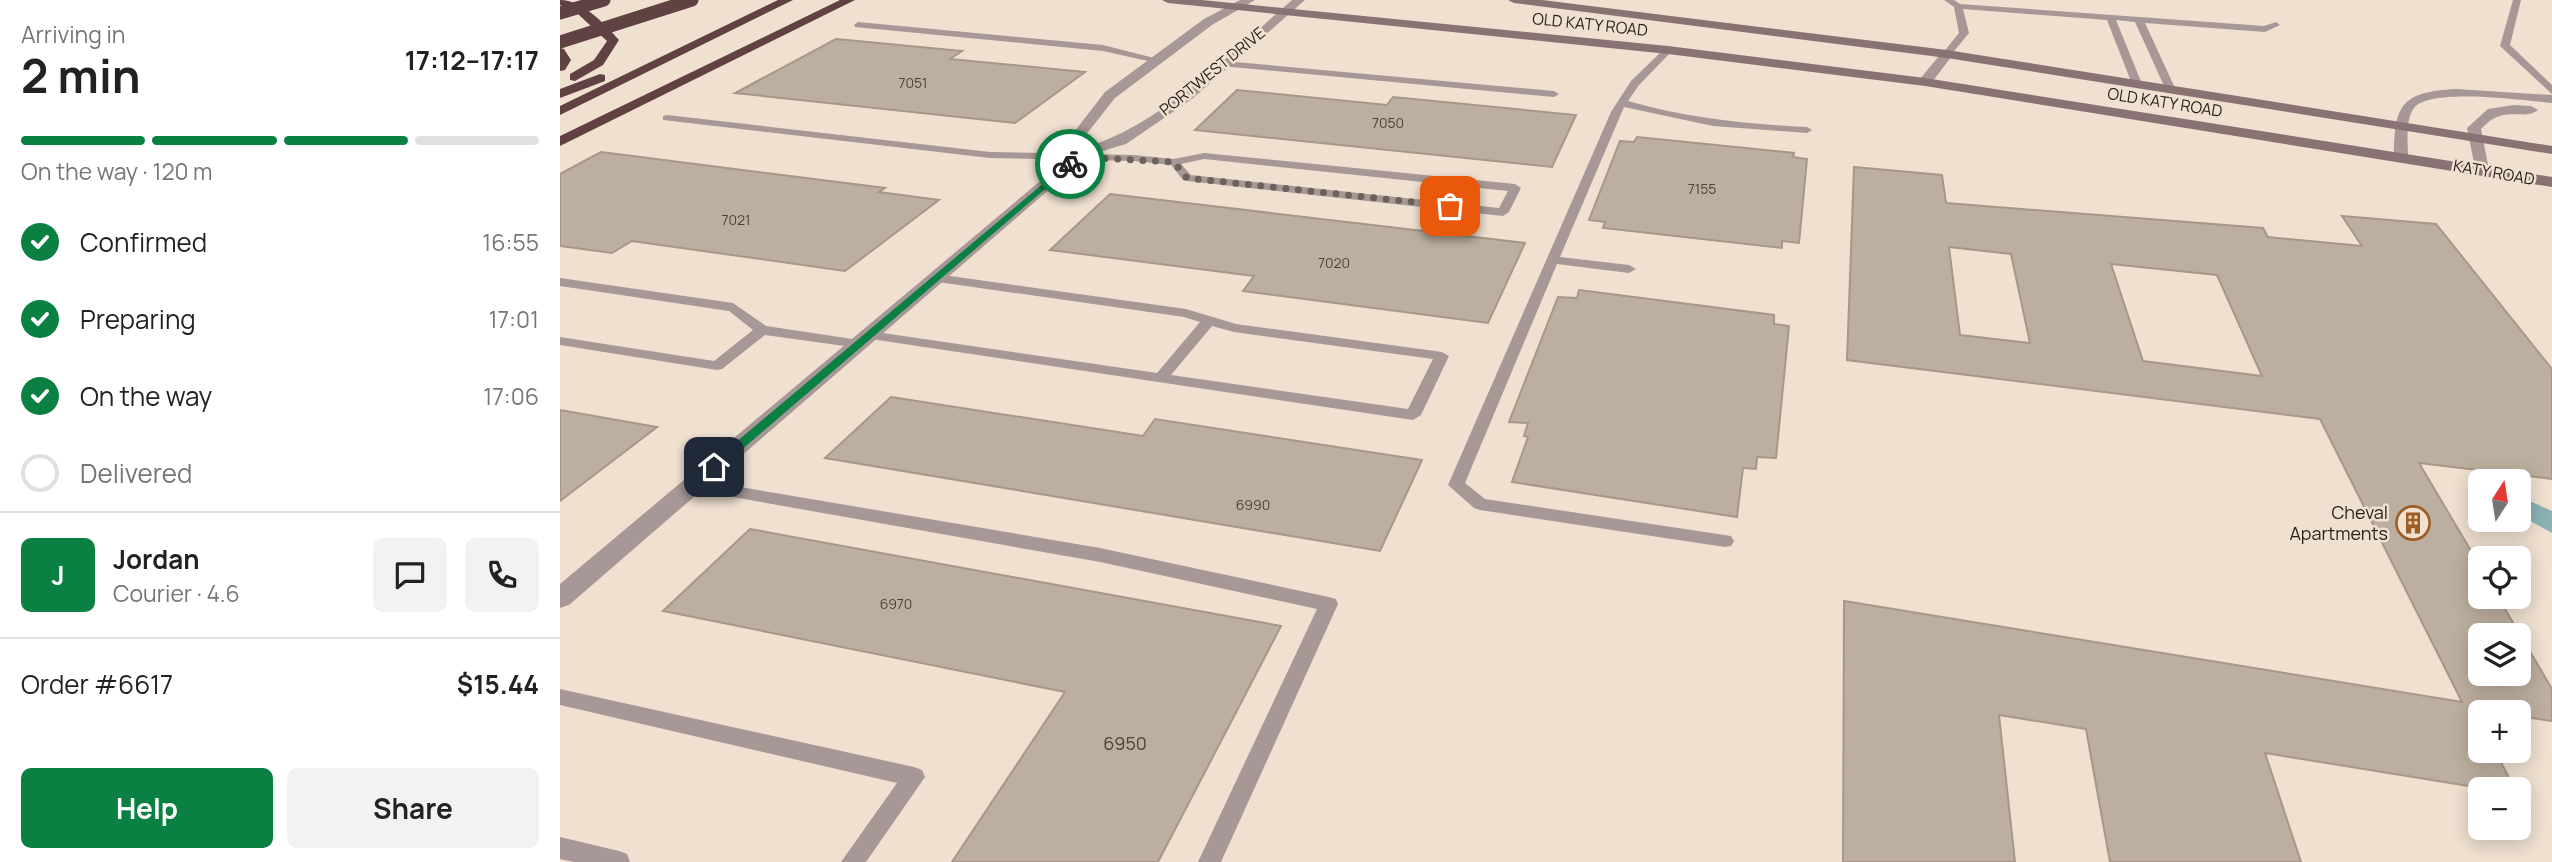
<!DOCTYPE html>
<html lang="en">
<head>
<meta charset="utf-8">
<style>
  :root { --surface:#fff; --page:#f2f2f2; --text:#222; --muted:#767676; --line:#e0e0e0; --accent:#0b8043 }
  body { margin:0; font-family:Manrope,sans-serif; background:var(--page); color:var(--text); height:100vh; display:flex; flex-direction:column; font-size:26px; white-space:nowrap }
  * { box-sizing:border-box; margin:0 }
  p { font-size:23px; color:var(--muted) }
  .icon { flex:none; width:38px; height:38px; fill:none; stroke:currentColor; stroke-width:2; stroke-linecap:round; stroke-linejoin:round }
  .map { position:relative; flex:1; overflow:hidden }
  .details { display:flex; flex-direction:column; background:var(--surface); width:560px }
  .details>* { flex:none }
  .needle { width:46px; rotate:12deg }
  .controls { position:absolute; left:1908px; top:469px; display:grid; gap:14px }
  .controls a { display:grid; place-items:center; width:63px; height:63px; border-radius:10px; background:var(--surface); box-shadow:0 4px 18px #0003; font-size:35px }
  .pin { position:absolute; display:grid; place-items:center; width:60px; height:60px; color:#fff; margin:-30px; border-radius:14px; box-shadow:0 4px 10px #0006 }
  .courier { position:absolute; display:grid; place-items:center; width:70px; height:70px; margin:-35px; border:5px solid #0b8043; border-radius:50%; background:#fff; color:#222; box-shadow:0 2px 9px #0007 }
  .headline em { font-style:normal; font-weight:700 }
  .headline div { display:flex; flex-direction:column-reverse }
  .headline { display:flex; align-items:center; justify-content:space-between; height:119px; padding:0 21px }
  h1 { font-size:46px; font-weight:700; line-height:52px }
  .bar { display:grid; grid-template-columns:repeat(4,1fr); gap:10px 7px; align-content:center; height:84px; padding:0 21px }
  .bar i { height:9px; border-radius:5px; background:var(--line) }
  .bar .active { background:var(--accent) }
  .bar p { grid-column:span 4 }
  .line { display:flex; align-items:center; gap:18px; padding:0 21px; border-top:2px solid var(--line) }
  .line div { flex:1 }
  .round { display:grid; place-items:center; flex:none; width:74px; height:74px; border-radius:10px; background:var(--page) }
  ol { padding:0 21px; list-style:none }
  li { display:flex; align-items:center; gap:21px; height:77px }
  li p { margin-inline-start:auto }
  li .icon { padding:7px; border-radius:50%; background:var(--accent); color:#fff; stroke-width:4 }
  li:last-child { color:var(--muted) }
  li i { width:38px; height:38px; border:4px solid var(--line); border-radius:50% }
  .action { display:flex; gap:14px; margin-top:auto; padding:14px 21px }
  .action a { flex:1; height:80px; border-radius:10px; background:var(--accent); color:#fff; font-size:28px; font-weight:700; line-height:80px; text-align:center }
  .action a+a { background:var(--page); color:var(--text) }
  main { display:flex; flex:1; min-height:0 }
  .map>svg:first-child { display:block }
  .water { fill:#8ab2b5 }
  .building { fill:#bdaf9f; stroke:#a69788; stroke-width:2; fill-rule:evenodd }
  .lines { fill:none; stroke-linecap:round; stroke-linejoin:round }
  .lane { fill:#a79797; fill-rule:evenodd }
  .street { fill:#a79797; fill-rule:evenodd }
  .secondary { fill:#897273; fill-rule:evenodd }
  .highway { fill:#614243; fill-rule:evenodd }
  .highway-bridge { stroke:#614243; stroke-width:13 }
  .route { fill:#0b8043 }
  .done { stroke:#6b6359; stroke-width:7; stroke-dasharray:0 12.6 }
  .labels { text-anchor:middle; stroke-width:5; stroke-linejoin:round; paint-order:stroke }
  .number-label { font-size:14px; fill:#4a433a }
  .far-street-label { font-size:16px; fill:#241f19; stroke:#efe0d0 }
  .poi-label { font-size:18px; fill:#241f19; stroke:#efe0d0; text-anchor:end }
  .near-number-label { font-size:18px; fill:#4a433a }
</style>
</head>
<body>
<main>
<section class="details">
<div class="headline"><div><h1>2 min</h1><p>Arriving in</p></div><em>17:12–17:17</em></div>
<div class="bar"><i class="active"></i><i class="active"></i><i class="active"></i><i></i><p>On the way · 120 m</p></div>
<ol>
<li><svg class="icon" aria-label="check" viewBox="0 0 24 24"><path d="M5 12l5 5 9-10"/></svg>Confirmed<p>16:55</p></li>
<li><svg class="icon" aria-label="check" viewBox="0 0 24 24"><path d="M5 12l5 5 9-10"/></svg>Preparing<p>17:01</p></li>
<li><svg class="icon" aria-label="check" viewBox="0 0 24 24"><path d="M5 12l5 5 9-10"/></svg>On the way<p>17:06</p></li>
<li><i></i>Delivered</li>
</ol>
<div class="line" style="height:126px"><b class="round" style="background:var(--accent);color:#fff">J</b><div><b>Jordan</b><p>Courier · 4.6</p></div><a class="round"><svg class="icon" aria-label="chat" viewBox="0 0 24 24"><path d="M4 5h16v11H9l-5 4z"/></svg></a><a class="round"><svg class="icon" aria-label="phone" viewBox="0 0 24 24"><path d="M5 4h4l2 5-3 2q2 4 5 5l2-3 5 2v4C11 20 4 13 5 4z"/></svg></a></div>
<div class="line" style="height:91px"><div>Order #6617</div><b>$15.44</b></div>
<div class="action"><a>Help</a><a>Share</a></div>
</section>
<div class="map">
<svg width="1992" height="862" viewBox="0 0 1992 862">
  <rect width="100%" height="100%" fill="#efe0d0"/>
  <!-- water -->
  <path class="water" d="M1958,496L1992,511V533L1958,514Z"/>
  <!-- building -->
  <g class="building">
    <path d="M276,39L402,51L390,59L525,72L455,123L175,93Z"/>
    <path d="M677,90L827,105L833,97L1016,115L992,167L635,130Z"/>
    <path d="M1077,137L1234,153L1233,157L1247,159L1239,243L1222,241V248L1043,228L1045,222L1029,220L1060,141L1074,142Z"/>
    <path d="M41,152L325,188L319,192L379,200L285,271L72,241L52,253L0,246V174Z"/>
    <path d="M1294,167L1382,175L1386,203L1703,228L1708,237L1802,246L1782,216L1876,224L1992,369V479L1859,463L1920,566V597H1938L1992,689V721L1958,716V712L1913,709L1920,722V751H1935L1955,789H1927L1705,753L1741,862H1550L1526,729L1439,715L1455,862H1283L1284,601L1902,702L1760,419L1287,360ZM1389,247L1451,254L1470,343L1400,335ZM1551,264L1657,275L1702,376L1583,361ZM1920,635H1958V674H1920Z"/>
    <path d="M550,194L965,243L928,323L683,291L694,276L490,250Z"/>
    <path d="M1019,290L1214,315V324L1229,326L1216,458L1197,457L1196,469L1183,468L1177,517L952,482L968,437L964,436L968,423L949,422L998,297L1017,298Z"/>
    <path d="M331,397L583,436L595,419L862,460L820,551L265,458Z"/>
    <path d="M0,410L97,427L0,501Z"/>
    <path d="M190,529L568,598L721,626L598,862H392L505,692L103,611Z"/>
  </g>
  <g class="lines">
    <!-- lane -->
    <g class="lane">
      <path d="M1384,0H1394L1400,4L1704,26L1716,22L1720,25L1705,32L1585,23L1615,88L1610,91L1605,88L1575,22L1556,20L1582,84L1577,87L1572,84L1547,20L1403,9L1409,33L1390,56H1384L1382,54L1399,33L1394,7Z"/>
      <path d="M1953,0H1961L1950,45L1992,85V94L1940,46Z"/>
      <path d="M298,22L543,45L602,60L597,63L543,51L295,27L294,25Z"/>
      <path d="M1105,48L1113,50L1079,85L1068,101C1127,118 1186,124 1247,127L1252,130L1247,133L1153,126L1064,107L1000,257L1069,265L1076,269L1069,273L997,264L905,483L925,499L1171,536L1174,541L1171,546L1165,547L920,510L914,508L888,485L1051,112L1071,81Z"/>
      <path d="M664,61L994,91L999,94L994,97L661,66V62Z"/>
      <path d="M107,115L430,152L574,155L614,159L644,153L955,184L961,188L949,212L943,216L627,181L623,180L611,165L574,161L430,158L103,120V116ZM644,159L948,191L939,208L631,175L621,164Z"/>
      <path d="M376,274L626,309L676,324L882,352L889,356L861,415L853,420L304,338L302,335L309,331L597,373L640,322L624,317L371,281L369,278ZM652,326L674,332L873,359L848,409L611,375Z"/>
      <path d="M0,278L173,303L206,326L299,340L306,344L299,348L205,335L162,369L157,370L0,345V337L154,361L193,330L169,311L0,286Z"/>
      <path d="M133,479L540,548L769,597L776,599L778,604L661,862H638L757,609L540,562L127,489L125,485Z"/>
      <path d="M0,689L354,767L362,770L365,777L306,862H281L337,783L0,705Z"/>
      <path d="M0,837L59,851L67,854L70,862H14L0,859Z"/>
    </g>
    <!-- street -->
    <g class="street">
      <path d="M680,0H695L652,25L555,98L525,136L529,146C601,125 675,49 732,0H745L632,99L566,144L529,155L9,605L0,608V584L516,151L511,136L545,92L644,19Z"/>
      <path d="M1387,50L1391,51V57L1370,85H1360V79L1383,51Z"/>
      <path d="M1896,89L1992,95V103C1966,101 1870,87 1854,108C1845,120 1848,142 1848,156L1841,160L1836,159L1834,156C1834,103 1843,92 1896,89Z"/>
      <path d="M1954,105L1971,106L1978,110C1963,122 1944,103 1921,129L1929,170L1926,173H1916L1907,128L1928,109Z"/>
    </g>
    <!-- secondary -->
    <g class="secondary">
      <path d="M602,0H642L1108,46L1365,78L1992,177V187L1365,86L1108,54L608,3Z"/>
      <path d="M948,0H982L1387,50L1992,146V154L1387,58L954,3Z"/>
    </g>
    <!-- highway -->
    <g class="highway">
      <path d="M0,0C22,0 45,24 59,40L43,65L15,81L10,80V74L34,60L47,41L18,14L0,5Z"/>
      <path d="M218,0H233L0,115V106Z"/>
      <path d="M280,0H295L0,146V136Z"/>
      <path d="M0,48L4,49L11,60L5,70L0,71Z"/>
      <path d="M40,74L45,75V81L0,98V89Z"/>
    </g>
    <!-- highway-bridge -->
    <g class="highway-bridge">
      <path d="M0,13L44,0"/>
      <path d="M0,42L132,0"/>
    </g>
  </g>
  <!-- route -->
  <path class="route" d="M510,161L512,166L158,470H150V464Z"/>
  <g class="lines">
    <!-- done -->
    <path class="done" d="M510,164L518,157L614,162L627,178L890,206"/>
  </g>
  <!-- icons -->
  <defs>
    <g id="building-ring" transform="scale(1.75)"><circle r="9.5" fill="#efe0d0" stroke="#9d5d27" stroke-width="1.5"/><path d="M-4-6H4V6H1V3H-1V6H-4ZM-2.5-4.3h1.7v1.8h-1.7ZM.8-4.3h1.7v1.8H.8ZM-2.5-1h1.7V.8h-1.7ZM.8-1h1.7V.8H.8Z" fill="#9d5d27"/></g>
  </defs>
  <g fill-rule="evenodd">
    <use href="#building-ring" x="1853" y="523"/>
  </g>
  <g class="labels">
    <!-- number labels -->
    <g class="number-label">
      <text x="353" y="88">7051</text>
      <text x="828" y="128">7050</text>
      <text x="1142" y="194">7155</text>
      <text x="176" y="225">7021</text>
      <text x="774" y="268">7020</text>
      <text x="693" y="510">6990</text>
      <text x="336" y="609">6970</text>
    </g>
    <!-- far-street labels -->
    <g class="far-street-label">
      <text transform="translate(1030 24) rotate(6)" y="6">OLD KATY ROAD</text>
      <text transform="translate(652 71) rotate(-39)" y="6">PORTWEST DRIVE</text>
      <text transform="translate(1605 102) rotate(9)" y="6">OLD KATY ROAD</text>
      <text transform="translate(1934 172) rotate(10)" y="6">KATY ROAD</text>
    </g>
    <!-- poi labels -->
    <g class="poi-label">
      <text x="1828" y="519">Cheval<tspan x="1828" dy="21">Apartments</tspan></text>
    </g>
    <!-- near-number labels -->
    <g class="near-number-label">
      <text x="565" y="750">6950</text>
    </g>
  </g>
</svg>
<div class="controls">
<a><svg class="needle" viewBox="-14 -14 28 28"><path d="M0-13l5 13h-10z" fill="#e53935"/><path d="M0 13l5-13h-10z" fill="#767676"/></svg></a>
<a><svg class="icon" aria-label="locate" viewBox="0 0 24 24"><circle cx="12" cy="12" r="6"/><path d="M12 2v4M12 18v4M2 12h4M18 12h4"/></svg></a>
<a><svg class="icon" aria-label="layers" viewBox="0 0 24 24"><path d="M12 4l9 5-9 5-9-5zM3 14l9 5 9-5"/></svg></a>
<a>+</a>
<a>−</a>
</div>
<div class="pin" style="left:890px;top:206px;background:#ea580c"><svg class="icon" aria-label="bag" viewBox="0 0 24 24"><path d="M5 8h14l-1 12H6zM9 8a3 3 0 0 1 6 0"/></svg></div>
<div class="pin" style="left:154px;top:467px;background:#1f2937"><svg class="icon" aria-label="home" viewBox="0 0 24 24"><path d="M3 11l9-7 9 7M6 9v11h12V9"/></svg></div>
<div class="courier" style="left:510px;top:164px"><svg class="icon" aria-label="bike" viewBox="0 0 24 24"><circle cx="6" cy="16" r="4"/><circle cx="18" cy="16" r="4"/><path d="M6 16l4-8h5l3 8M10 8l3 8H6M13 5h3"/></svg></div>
</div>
</main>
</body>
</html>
